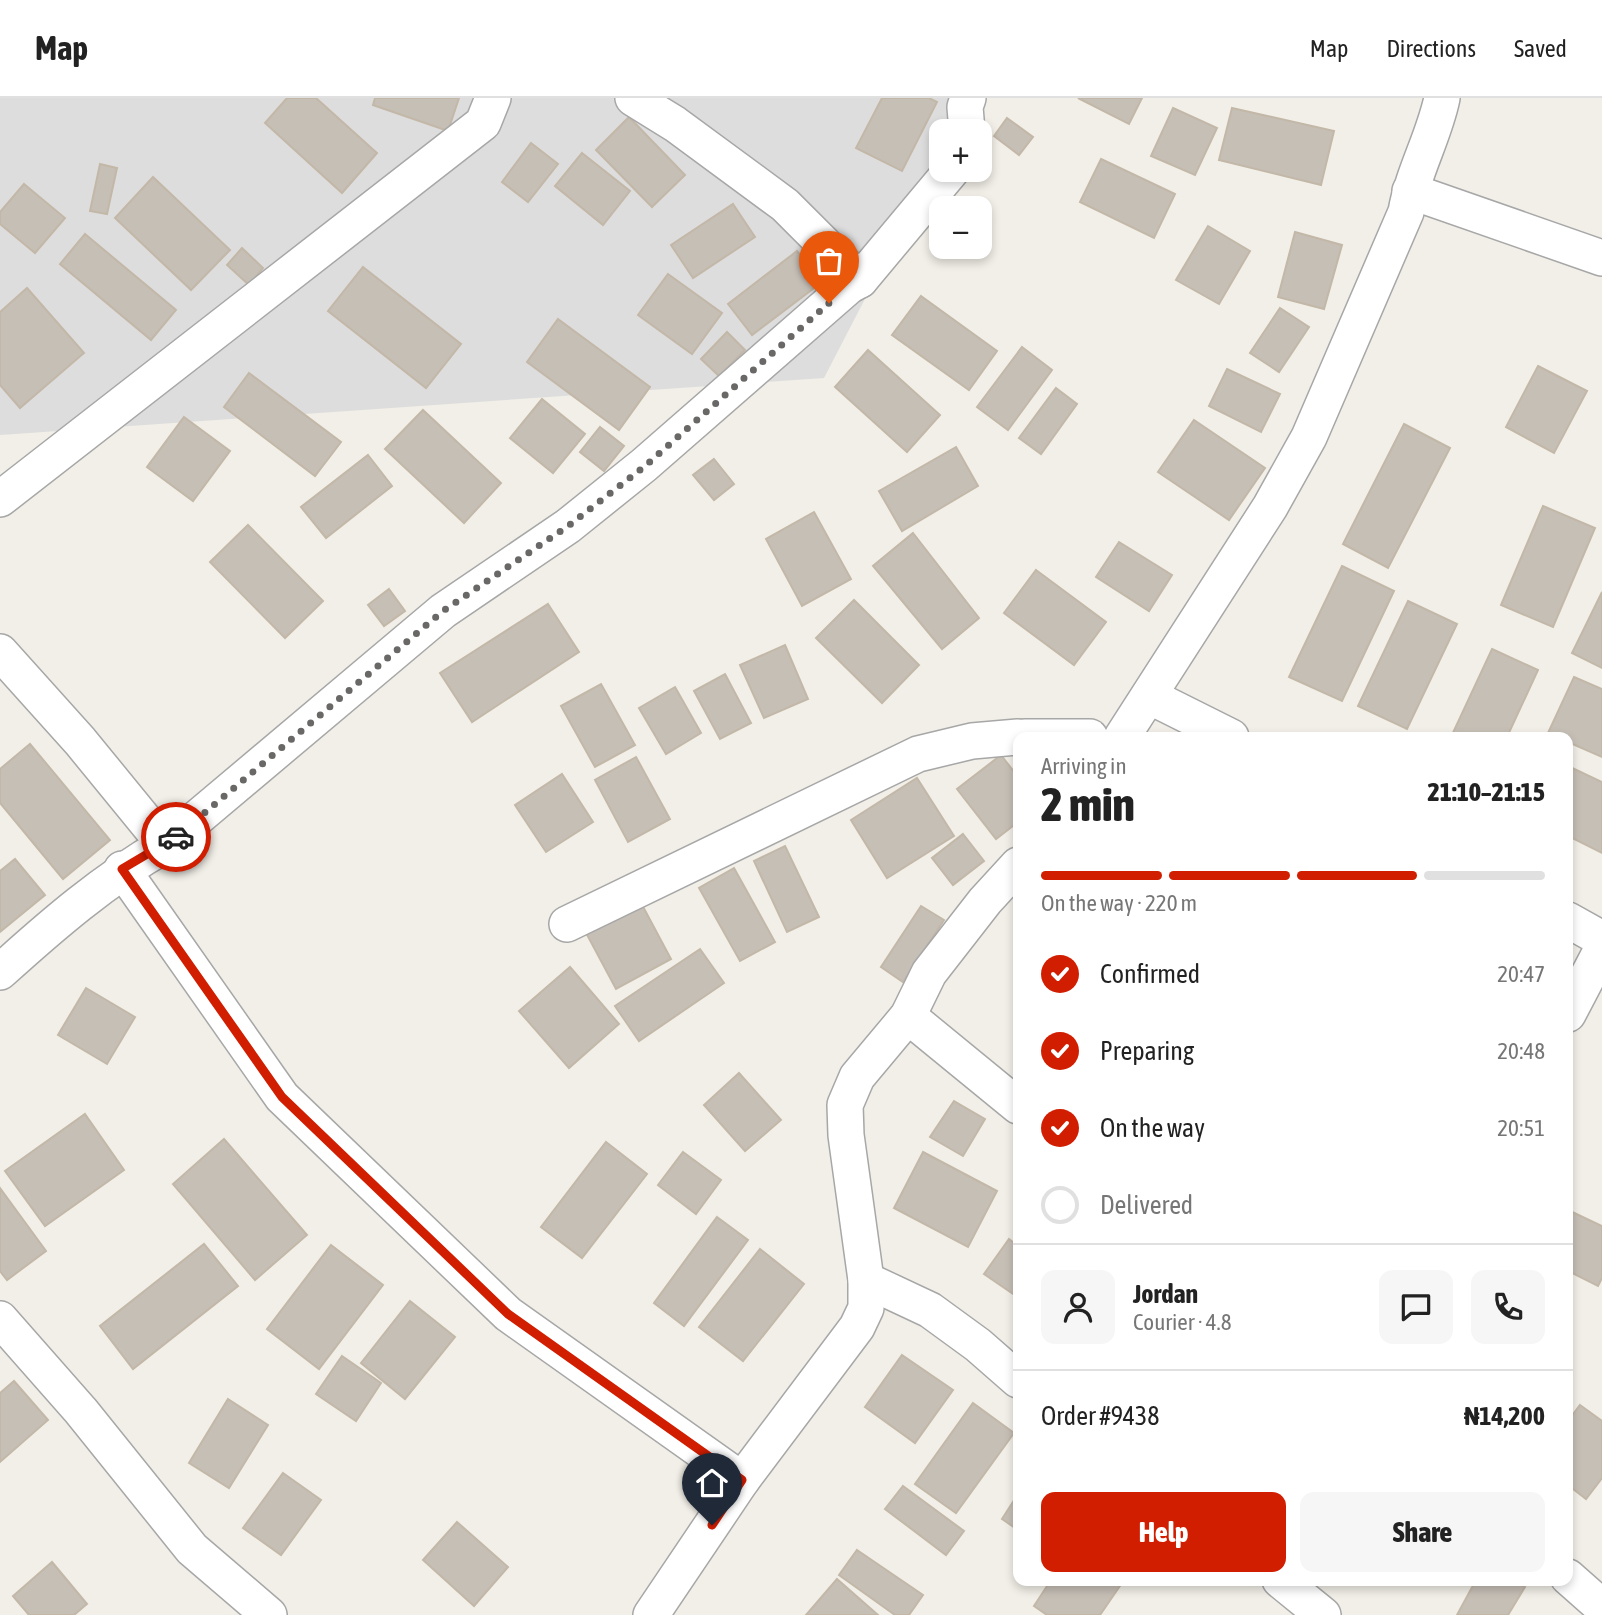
<!DOCTYPE html>
<html lang="en">
<head>
<meta charset="utf-8">
<style>
  :root { --surface:#fff; --page:#f6f6f6; --text:#222; --muted:#767676; --line:#e0e0e0; --accent:#d11d00 }
  body { margin:0; font-family:"Asap Condensed",sans-serif; background:var(--page); color:var(--text); height:100vh; display:flex; flex-direction:column; font-size:26px; white-space:nowrap }
  * { box-sizing:border-box; margin:0 }
  p { font-size:23px; color:var(--muted) }
  .icon { flex:none; width:38px; height:38px; fill:none; stroke:currentColor; stroke-width:2; stroke-linecap:round; stroke-linejoin:round }
  .map { position:relative; flex:1; overflow:hidden }
  .drawer { position:absolute; left:1013px; top:634px; width:560px; height:854px; display:flex; flex-direction:column; background:var(--surface); border-radius:14px; box-shadow:0 4px 10px #0003 }
  .drawer>* { flex:none }
  .fabs { position:absolute; left:929px; top:21px; display:grid; gap:14px }
  .fabs a { display:grid; place-items:center; width:63px; height:63px; border-radius:14px; background:var(--surface); box-shadow:0 4px 10px #0003; font-size:35px }
  .pin { position:absolute; display:grid; place-items:center; width:60px; height:60px; color:#fff; margin:-72px -30px; border-radius:50% 50% 50% 0; rotate:-45deg; box-shadow:0 0 7px #0007 }
  .pin .icon { rotate:45deg }
  .courier { position:absolute; display:grid; place-items:center; width:70px; height:70px; margin:-35px; border:5px solid #d11d00; border-radius:50%; background:#fff; color:#222; box-shadow:0 2px 9px #0007 }
  .head em { font-style:normal; font-weight:800 }
  .head div { display:flex; flex-direction:column-reverse }
  .head { display:flex; align-items:center; justify-content:space-between; height:119px; padding:0 28px }
  h1 { font-size:46px; font-weight:800; line-height:52px }
  .bar { display:grid; grid-template-columns:repeat(4,1fr); gap:10px 7px; align-content:center; height:84px; padding:0 28px }
  .bar i { height:9px; border-radius:5px; background:var(--line) }
  .bar .active { background:var(--accent) }
  .bar p { grid-column:span 4 }
  .line { display:flex; align-items:center; gap:18px; padding:0 28px; border-top:2px solid var(--line) }
  .line div { flex:1 }
  .round { display:grid; place-items:center; flex:none; width:74px; height:74px; border-radius:14px; background:var(--page) }
  ol { padding:0 28px; list-style:none }
  li { display:flex; align-items:center; gap:21px; height:77px }
  li p { margin-inline-start:auto }
  li .icon { padding:7px; border-radius:50%; background:var(--accent); color:#fff; stroke-width:4 }
  li:last-child { color:var(--muted) }
  li i { width:38px; height:38px; border:4px solid var(--line); border-radius:50% }
  .cta { display:flex; gap:14px; margin-top:auto; padding:14px 28px }
  .cta a { flex:1; height:80px; border-radius:14px; background:var(--accent); color:#fff; font-size:28px; font-weight:800; line-height:80px; text-align:center }
  .cta a+a { background:var(--page); color:var(--text) }
  header { display:flex; align-items:center; gap:42px; box-sizing:border-box; height:98px; padding:0 35px; background:var(--surface); border-bottom:2px solid var(--line) }
  header strong { font-size:33px }
  nav { display:flex; gap:38px; margin-inline-start:auto; font-size:24px }
  .map>svg:first-child { display:block }
  .residential { fill:#dedddd }
  .building { fill:#c6bfb6; stroke:#c3b8a8; stroke-width:2 }
  .lines { fill:none; stroke-linecap:round; stroke-linejoin:round }
  .street-casing { stroke:#a7a7a7; stroke-width:38 }
  .street { stroke:#fff; stroke-width:35 }
  .done { stroke:#696866; stroke-width:7; stroke-dasharray:0 12.6 }
  .route { stroke:#d11d00; stroke-width:9 }
</style>
</head>
<body>
<header>
<strong>Map</strong>
<nav><a>Map</a><a>Directions</a><a>Saved</a></nav>
</header>
<div class="map">
<svg width="1602" height="1517" viewBox="0 0 1602 1517">
  <rect width="100%" height="100%" fill="#f1efe7"/>
  <!-- residential -->
  <path class="residential" d="M0,0H969L952,33H942L941,54L824,280L0,337Z"/>
  <!-- building -->
  <g class="building">
    <path d="M287,0H316L377,55L342,95L265,25Z"/>
    <path d="M375,0H459L448,33L373,7Z"/>
    <path d="M882,0H929L937,4L902,73L856,50Z"/>
    <path d="M1078,0H1142L1129,26Z"/>
    <path d="M1173,10L1217,30L1195,77L1151,58Z"/>
    <path d="M1232,10L1334,33L1321,87L1219,62Z"/>
    <path d="M629,19L685,77L652,109L596,52Z"/>
    <path d="M1007,20L1033,39L1019,57L994,38Z"/>
    <path d="M531,45L558,66L528,104L502,84Z"/>
    <path d="M582,55L630,93L603,127L555,88Z"/>
    <path d="M1101,61L1175,96L1154,140L1080,104Z"/>
    <path d="M100,66L117,70L107,116L90,113Z"/>
    <path d="M153,79L230,152L191,192L115,120Z"/>
    <path d="M24,86L65,120L35,155L0,126V114Z"/>
    <path d="M733,106L755,139L693,180L671,147Z"/>
    <path d="M1208,128L1250,153L1219,206L1176,182Z"/>
    <path d="M1295,134L1342,147L1324,211L1278,199Z"/>
    <path d="M85,136L176,212L151,242L60,166Z"/>
    <path d="M242,150L263,170L249,187L227,167Z"/>
    <path d="M797,153L822,184L752,237L728,206Z"/>
    <path d="M363,169L461,246L426,290L328,213Z"/>
    <path d="M668,176L722,215L692,256L638,217Z"/>
    <path d="M27,190L84,255L20,310L0,287V214Z"/>
    <path d="M921,198L997,253L969,292L892,237Z"/>
    <path d="M1280,210L1309,229L1279,274L1250,255Z"/>
    <path d="M558,221L650,289L619,332L527,264Z"/>
    <path d="M727,234L745,252L719,278L701,261Z"/>
    <path d="M1022,249L1052,272L1008,332L977,309Z"/>
    <path d="M868,252L940,317L907,354L835,289Z"/>
    <path d="M1538,268L1587,293L1554,355L1506,329Z"/>
    <path d="M1227,271L1280,296L1261,334L1209,308Z"/>
    <path d="M249,275L341,344L315,378L224,309Z"/>
    <path d="M1056,290L1077,306L1041,356L1019,340Z"/>
    <path d="M542,301L585,336L553,375L510,340Z"/>
    <path d="M423,312L501,385L464,425L385,351Z"/>
    <path d="M184,319L230,353L193,403L147,369Z"/>
    <path d="M1194,322L1265,370L1229,422L1158,374Z"/>
    <path d="M1404,326L1450,350L1388,470L1343,446Z"/>
    <path d="M600,329L624,348L604,373L580,354Z"/>
    <path d="M956,349L978,388L902,433L879,393Z"/>
    <path d="M368,357L392,388L326,440L301,409Z"/>
    <path d="M714,361L734,386L714,402L693,377Z"/>
    <path d="M1543,408L1595,430L1553,529L1501,507Z"/>
    <path d="M814,414L851,481L802,508L766,441Z"/>
    <path d="M248,427L323,503L285,540L210,464Z"/>
    <path d="M913,435L979,520L942,551L873,468Z"/>
    <path d="M1119,444L1172,477L1149,513L1096,479Z"/>
    <path d="M1342,468L1394,493L1342,603L1289,579Z"/>
    <path d="M1036,472L1106,524L1074,567L1004,515Z"/>
    <path d="M389,491L405,513L384,528L368,507Z"/>
    <path d="M1602,494V570L1572,555Z"/>
    <path d="M854,502L919,567L882,605L816,540Z"/>
    <path d="M1408,503L1457,526L1407,631L1358,608Z"/>
    <path d="M548,506L579,554L472,624L440,575Z"/>
    <path d="M785,547L808,601L764,620L740,567Z"/>
    <path d="M1492,551L1538,572L1507,639H1451Z"/>
    <path d="M725,576L751,625L720,641L694,593Z"/>
    <path d="M1574,579L1602,591V659L1568,644V639L1548,635Z"/>
    <path d="M601,586L635,647L595,669L561,608Z"/>
    <path d="M675,589L701,635L666,656L639,610Z"/>
    <path d="M30,646L110,742L63,781L0,705V671Z"/>
    <path d="M1001,657L1018,679V724L996,741L957,691Z"/>
    <path d="M636,659L670,721L628,744L595,682Z"/>
    <path d="M1568,668L1602,684V755L1568,738Z"/>
    <path d="M562,676L593,724L546,754L515,707Z"/>
    <path d="M917,680L954,738L887,780L851,722Z"/>
    <path d="M963,736L984,763L953,787L932,760Z"/>
    <path d="M785,748L819,819L787,834L754,763Z"/>
    <path d="M15,761L45,797L0,834V773Z"/>
    <path d="M734,770L775,844L740,863L699,790Z"/>
    <path d="M640,803L671,861L616,891L585,833Z"/>
    <path d="M921,808L944,822L903,884L881,869Z"/>
    <path d="M700,851L724,885L639,943L615,908Z"/>
    <path d="M570,869L619,926L569,970L519,913Z"/>
    <path d="M86,890L135,919L107,966L58,937Z"/>
    <path d="M739,975L781,1022L745,1053L704,1007Z"/>
    <path d="M954,1003L985,1021L963,1058L930,1039Z"/>
    <path d="M85,1016L124,1072L45,1128L5,1073Z"/>
    <path d="M224,1041L307,1137L255,1182L173,1086Z"/>
    <path d="M606,1044L647,1076L582,1160L541,1129Z"/>
    <path d="M683,1054L721,1082L696,1116L658,1087Z"/>
    <path d="M923,1054L997,1093L968,1149L894,1110Z"/>
    <path d="M0,1090L46,1153L7,1182L0,1173Z"/>
    <path d="M1568,1112L1602,1128V1180L1598,1188L1568,1173Z"/>
    <path d="M717,1119L748,1142L684,1228L654,1205Z"/>
    <path d="M1009,1141L1018,1148L1016,1198L984,1176Z"/>
    <path d="M204,1146L238,1188L133,1271L100,1228Z"/>
    <path d="M331,1147L383,1187L319,1271L267,1231Z"/>
    <path d="M760,1151L804,1186L743,1263L699,1229Z"/>
    <path d="M410,1203L455,1239L405,1301L361,1265Z"/>
    <path d="M902,1257L953,1292L915,1345L865,1309Z"/>
    <path d="M342,1258L381,1285L356,1323L316,1296Z"/>
    <path d="M14,1283L48,1322L0,1364V1295Z"/>
    <path d="M228,1301L268,1327L229,1390L189,1365Z"/>
    <path d="M973,1305L1014,1335L956,1415L915,1386Z"/>
    <path d="M1580,1307L1602,1323V1380L1586,1401L1568,1387V1323Z"/>
    <path d="M283,1375L321,1402L281,1457L243,1430Z"/>
    <path d="M903,1388L964,1433L946,1457L885,1411Z"/>
    <path d="M1018,1396V1432L1002,1421Z"/>
    <path d="M457,1424L508,1469L474,1508L423,1462Z"/>
    <path d="M857,1452L923,1497L909,1517H895L839,1477Z"/>
    <path d="M52,1464L87,1506L74,1517H29L13,1498Z"/>
    <path d="M837,1481L878,1517H806Z"/>
    <path d="M1051,1482H1124L1100,1517H1047L1034,1508Z"/>
    <path d="M1476,1482H1513L1525,1489L1508,1517H1457Z"/>
  </g>
  <g class="lines">
    <!-- street casing -->
    <g class="street-casing">
      <g id="street">
        <path d="M633,0L675,26L785,107L860,182"/>
        <path d="M967,33L965,9L968,0"/>
        <path d="M1410,93L1602,160"/>
        <path d="M0,401L483,25L493,0"/>
        <path d="M0,554L80,643L165,747"/>
        <path d="M1149,598L1231,639"/>
        <path d="M1025,639H1090"/>
        <path d="M1122,639L1270,409L1309,339L1406,114C1413,74 1434,39 1442,0"/>
        <path d="M122,771L282,999L508,1216L742,1382"/>
        <path d="M1568,822L1602,841"/>
        <path d="M567,826L918,656L972,643L1018,639"/>
        <path d="M0,874C52,827 104,782 165,747L443,513L568,428L644,367L849,188L860,182L952,72"/>
        <path d="M1568,916L1602,851"/>
        <path d="M908,918L1018,1008"/>
        <path d="M866,1182L930,1212L978,1247L1018,1282"/>
        <path d="M0,1221L81,1313L192,1451L269,1517"/>
        <path d="M1568,1479L1602,1509"/>
        <path d="M1280,1482L1323,1517"/>
        <path d="M651,1517L742,1382L857,1229L866,1210V1182L846,1037L845,1007L857,979L908,918L929,875L985,803L1018,767"/>
      </g>
    </g>
    <!-- street -->
    <use href="#street" class="street"/>
  </g>
  <g class="lines">
    <!-- done -->
    <path class="done" d="M176,739L443,513L568,428L645,368L829,205"/>
    <!-- route -->
    <path class="route" d="M176,739L122,771L282,999L508,1216L742,1382L712,1427"/>
  </g>
</svg>
<div class="fabs">
<a>+</a>
<a>−</a>
</div>
<div class="pin" style="left:829px;top:205px;background:#ea580c"><svg class="icon" aria-label="bag" viewBox="0 0 24 24"><path d="M5 8h14l-1 12H6zM9 8a3 3 0 0 1 6 0"/></svg></div>
<div class="pin" style="left:712px;top:1427px;background:#1f2937"><svg class="icon" aria-label="home" viewBox="0 0 24 24"><path d="M3 11l9-7 9 7M6 9v11h12V9"/></svg></div>
<div class="courier" style="left:176px;top:739px"><svg class="icon" aria-label="car" viewBox="0 0 24 24"><path d="M5 17H2v-5l4-1 3-4h7l3 4 3 1v5h-3M9 17h6M6 11h13"/><circle cx="7" cy="17" r="2"/><circle cx="17" cy="17" r="2"/></svg></div>
<section class="drawer">
<div class="head"><div><h1>2 min</h1><p>Arriving in</p></div><em>21:10–21:15</em></div>
<div class="bar"><i class="active"></i><i class="active"></i><i class="active"></i><i></i><p>On the way · 220 m</p></div>
<ol>
<li><svg class="icon" aria-label="check" viewBox="0 0 24 24"><path d="M5 12l5 5 9-10"/></svg>Confirmed<p>20:47</p></li>
<li><svg class="icon" aria-label="check" viewBox="0 0 24 24"><path d="M5 12l5 5 9-10"/></svg>Preparing<p>20:48</p></li>
<li><svg class="icon" aria-label="check" viewBox="0 0 24 24"><path d="M5 12l5 5 9-10"/></svg>On the way<p>20:51</p></li>
<li><i></i>Delivered</li>
</ol>
<div class="line" style="height:126px"><a class="round"><svg class="icon" aria-label="person" viewBox="0 0 24 24"><circle cx="12" cy="8" r="4"/><path d="M4 21q1-7 8-7t8 7"/></svg></a><div><b>Jordan</b><p>Courier · 4.8</p></div><a class="round"><svg class="icon" aria-label="chat" viewBox="0 0 24 24"><path d="M4 5h16v11H9l-5 4z"/></svg></a><a class="round"><svg class="icon" aria-label="phone" viewBox="0 0 24 24"><path d="M5 4h4l2 5-3 2q2 4 5 5l2-3 5 2v4C11 20 4 13 5 4z"/></svg></a></div>
<div class="line" style="height:91px"><div>Order #9438</div><b>₦14,200</b></div>
<div class="cta"><a>Help</a><a>Share</a></div>
</section>
</div>
</body>
</html>
